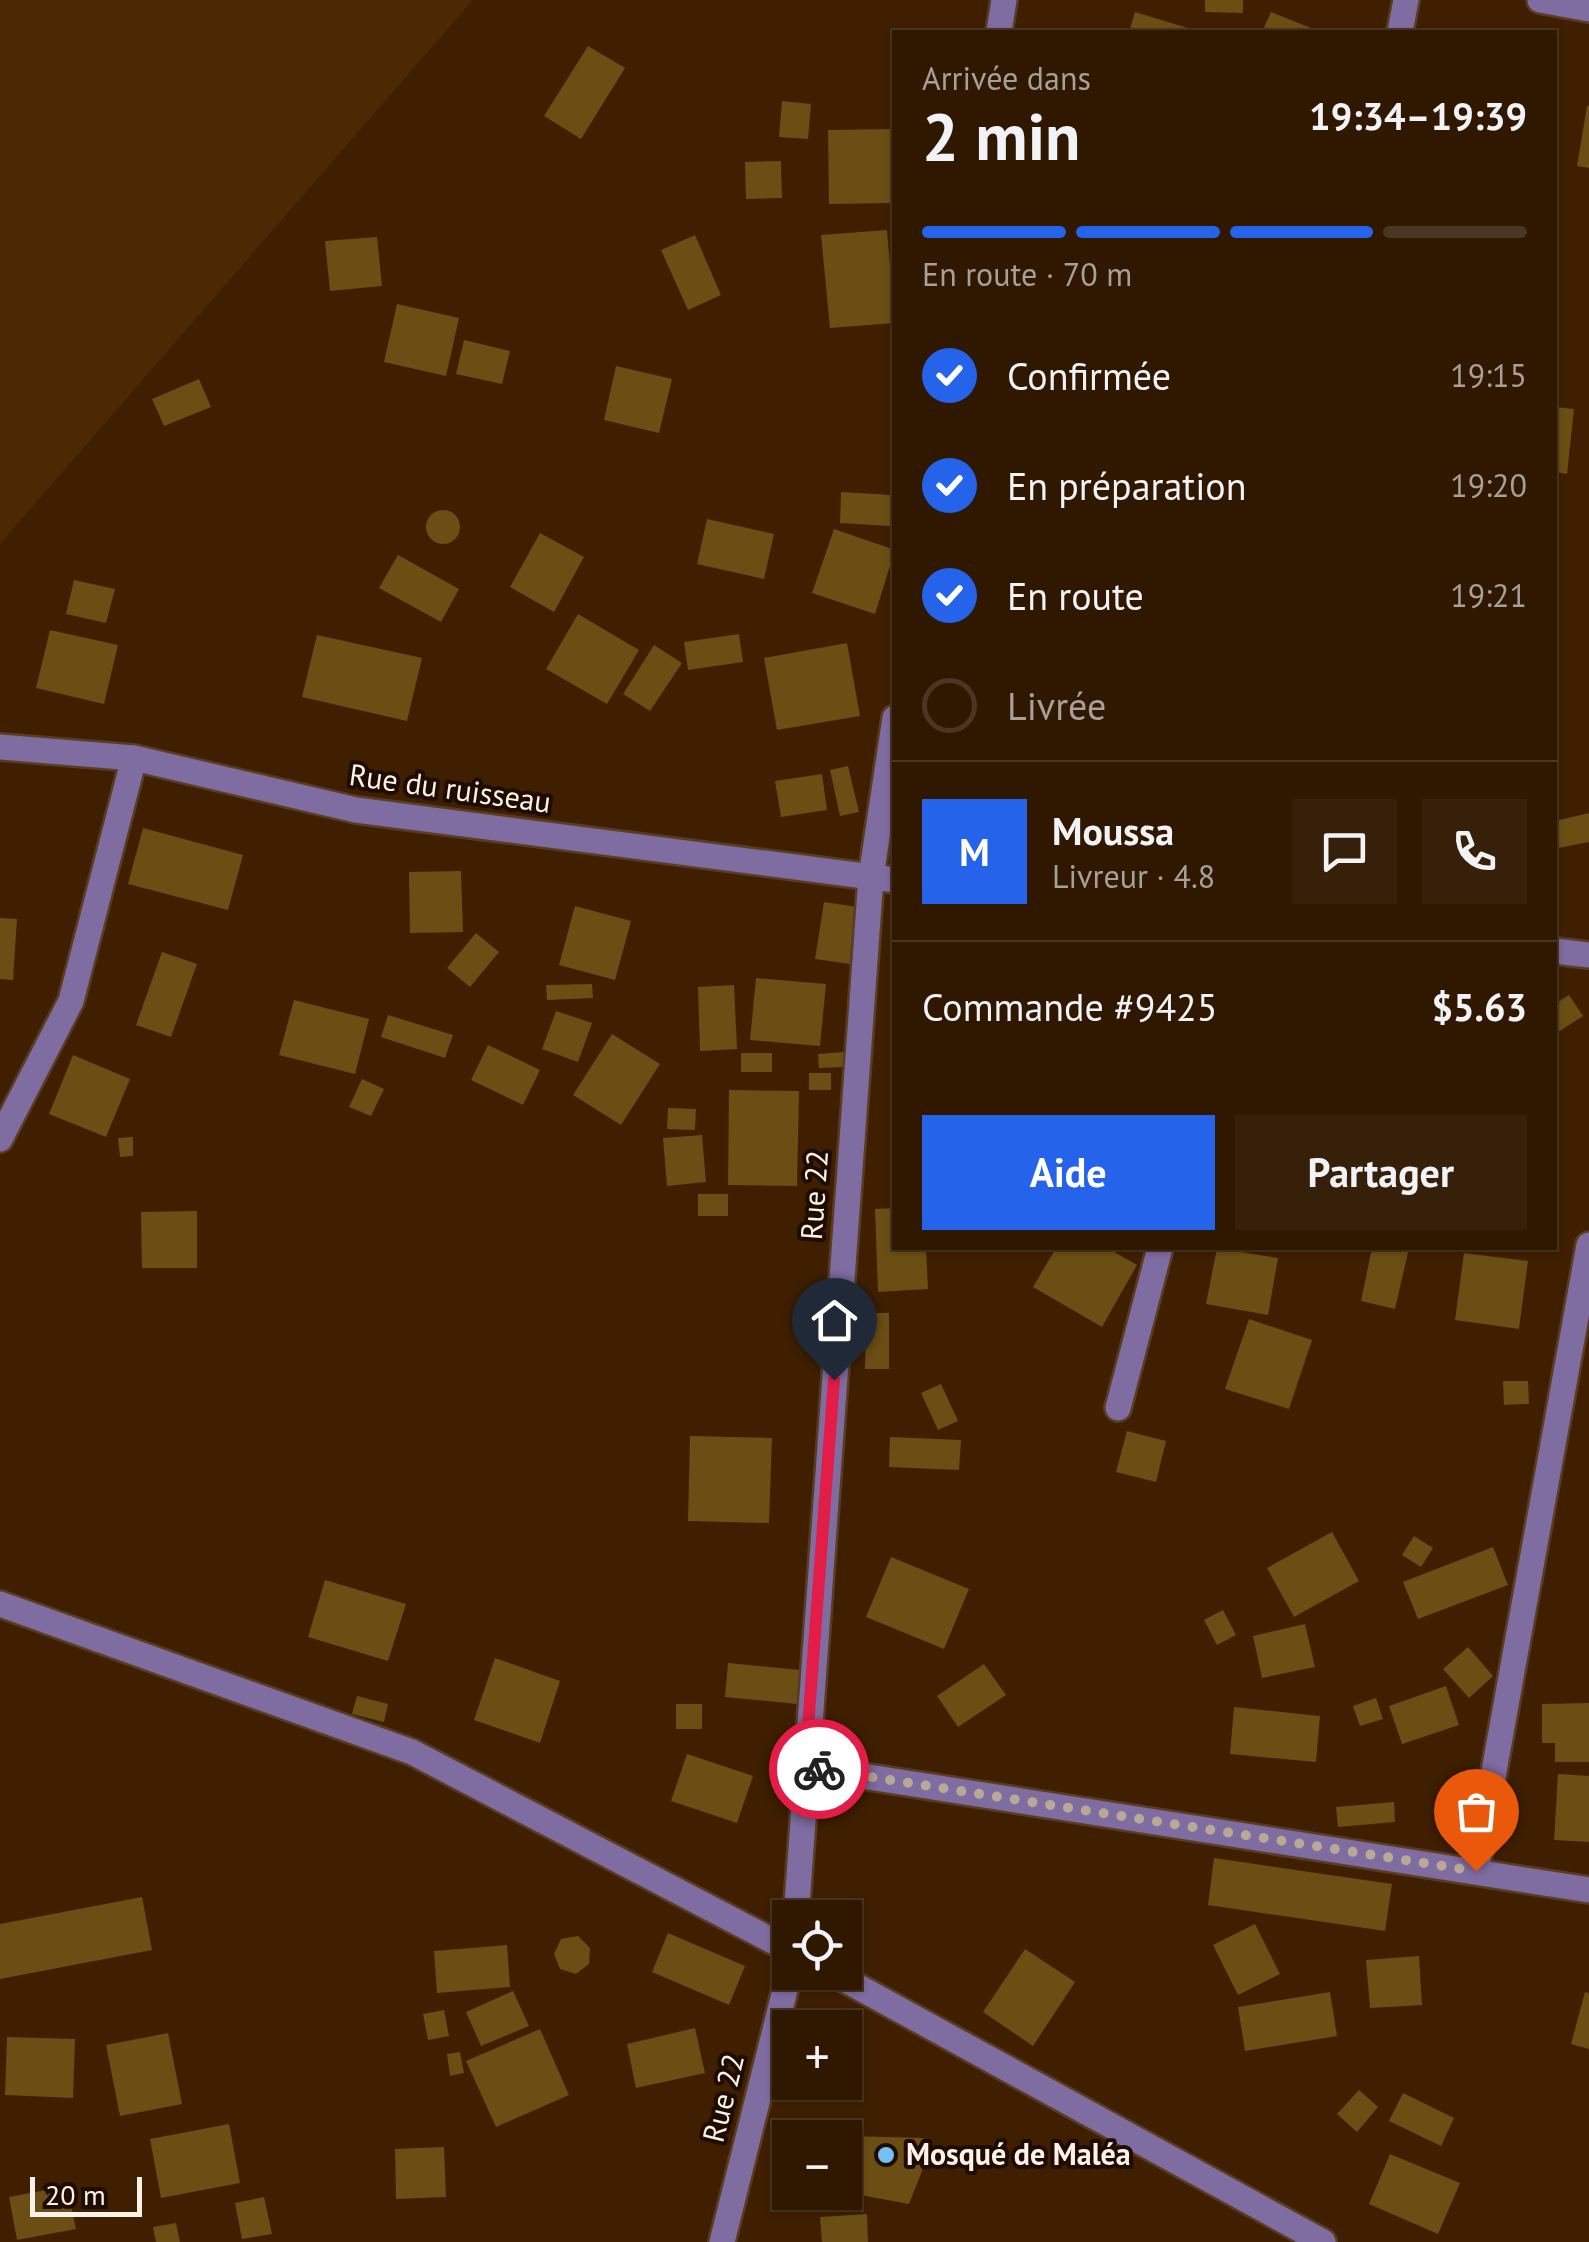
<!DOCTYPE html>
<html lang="fr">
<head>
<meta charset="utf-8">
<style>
  :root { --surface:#2f1700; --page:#37200a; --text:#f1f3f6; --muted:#a79f99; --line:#4a3622; --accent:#2563eb }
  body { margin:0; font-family:"PT Sans",sans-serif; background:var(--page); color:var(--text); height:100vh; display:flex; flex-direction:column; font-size:38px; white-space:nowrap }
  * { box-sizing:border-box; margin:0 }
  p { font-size:32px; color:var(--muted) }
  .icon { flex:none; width:55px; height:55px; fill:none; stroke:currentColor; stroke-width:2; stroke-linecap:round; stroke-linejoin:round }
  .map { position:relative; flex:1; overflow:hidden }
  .details { position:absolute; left:892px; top:30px; width:665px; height:1220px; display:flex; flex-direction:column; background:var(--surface); border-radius:0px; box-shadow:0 2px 8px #0004,0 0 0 2px var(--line) }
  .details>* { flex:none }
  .controls { position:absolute; left:772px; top:1900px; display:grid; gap:20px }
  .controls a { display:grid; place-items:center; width:90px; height:90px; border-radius:0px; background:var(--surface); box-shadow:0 2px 8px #0004,0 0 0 2px var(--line); font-size:50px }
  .scale { position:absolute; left:30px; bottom:25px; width:112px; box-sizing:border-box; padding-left:10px; border:5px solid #fdf2e9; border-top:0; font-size:28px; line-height:35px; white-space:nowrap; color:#fdf2e9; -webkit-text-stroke:8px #1e0c00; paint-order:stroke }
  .pin { position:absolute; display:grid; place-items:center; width:85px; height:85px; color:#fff; margin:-102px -42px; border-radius:50% 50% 50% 0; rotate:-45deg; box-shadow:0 0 10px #0007 }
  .pin .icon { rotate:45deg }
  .courier { position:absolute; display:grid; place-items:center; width:100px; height:100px; margin:-50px; border:8px solid #e11d48; border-radius:50%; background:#fff; color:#222; box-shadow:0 2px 12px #0007 }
  .overview em { font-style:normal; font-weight:600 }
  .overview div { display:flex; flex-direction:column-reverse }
  .overview { display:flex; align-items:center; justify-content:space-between; height:170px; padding:0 30px }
  h1 { font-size:65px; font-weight:600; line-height:75px }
  .bar { display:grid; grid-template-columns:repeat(4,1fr); gap:15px 10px; align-content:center; height:120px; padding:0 30px }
  .bar i { height:12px; border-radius:8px; background:var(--line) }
  .bar .active { background:var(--accent) }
  .bar p { grid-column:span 4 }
  .line { display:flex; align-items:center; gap:25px; padding:0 30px; border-top:2px solid var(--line) }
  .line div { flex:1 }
  .round { display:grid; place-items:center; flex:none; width:105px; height:105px; border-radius:0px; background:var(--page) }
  ol { padding:0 30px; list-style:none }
  li { display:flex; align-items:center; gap:30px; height:110px }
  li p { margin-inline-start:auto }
  li .icon { padding:10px; border-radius:50%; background:var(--accent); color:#fff; stroke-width:4 }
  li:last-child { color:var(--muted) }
  li i { width:55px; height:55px; border:5px solid var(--line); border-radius:50% }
  .button { display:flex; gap:20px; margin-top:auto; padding:20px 30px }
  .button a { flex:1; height:115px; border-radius:0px; background:var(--accent); color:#fff; font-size:40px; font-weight:600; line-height:115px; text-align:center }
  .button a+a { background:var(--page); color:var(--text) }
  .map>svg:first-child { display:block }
  .built { fill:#4c2805 }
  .building { fill:#6b4e14 }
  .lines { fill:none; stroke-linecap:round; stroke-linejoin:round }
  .minor-casing { stroke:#5a3d21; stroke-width:30 }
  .minor { stroke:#7f6ca1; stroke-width:25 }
  .done { stroke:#baa897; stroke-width:10; stroke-dasharray:0 18 }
  .route { stroke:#e11d48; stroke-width:12 }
  .poi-dot { fill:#73c1f6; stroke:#1e0c00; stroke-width:4 }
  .labels { text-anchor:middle; stroke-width:8; stroke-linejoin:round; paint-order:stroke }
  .street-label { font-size:30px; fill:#fdf2e9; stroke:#1e0c00 }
  .poi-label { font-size:30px; font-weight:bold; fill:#fdf2e9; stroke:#1e0c00; text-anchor:start }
</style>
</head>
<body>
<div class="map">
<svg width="1589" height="2242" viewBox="0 0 1589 2242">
  <rect width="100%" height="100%" fill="#3f1f00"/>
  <!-- built -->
  <path class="built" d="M0,0H473L0,544Z"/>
  <!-- building -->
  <g class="building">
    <path d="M1205,0H1243V13L1205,12Z"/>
    <path d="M1135,12L1201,32H1129Z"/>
    <path d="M1271,12L1321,32H1262Z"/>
    <path d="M588,46L625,68L581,139L544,116Z"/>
    <path d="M782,101L811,104L808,139L779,137Z"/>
    <path d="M1587,106H1589V168L1577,166Z"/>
    <path d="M895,129V203L829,204L828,130Z"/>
    <path d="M781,161L782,198L746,199L745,162Z"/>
    <path d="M887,230L895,323L830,328L821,235Z"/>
    <path d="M695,235L721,295L688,310L661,250Z"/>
    <path d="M377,237L382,286L330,291L325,241Z"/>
    <path d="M397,304L459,318L446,376L384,362Z"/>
    <path d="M464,340L510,351L502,384L456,374Z"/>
    <path d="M616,366L672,379L659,433L604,420Z"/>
    <path d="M199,379L211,407L164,426L152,399Z"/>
    <path d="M1555,407L1574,409L1567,474L1555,472Z"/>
    <path d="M841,492L892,495L890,526L840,523Z"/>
    <circle cx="443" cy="527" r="17"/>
    <path d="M707,519L774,534L764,579L697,564Z"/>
    <path d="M834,529L895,550L875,614L812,593Z"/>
    <path d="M540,533L584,557L554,612L510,587Z"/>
    <path d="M398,555L459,589L441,622L379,588Z"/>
    <path d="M74,580L115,589L106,623L66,614Z"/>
    <path d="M578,614L639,650L607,704L546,669Z"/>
    <path d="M50,630L118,645L104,704L36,688Z"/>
    <path d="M739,634L743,662L688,670L684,642Z"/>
    <path d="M317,635L422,658L407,721L302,697Z"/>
    <path d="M847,643L860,716L777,730L764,658Z"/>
    <path d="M654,645L682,663L650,711L623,694Z"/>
    <path d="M848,766L859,812L840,816L830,770Z"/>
    <path d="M822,774L827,810L781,817L775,781Z"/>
    <path d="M1589,813V842L1558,848L1555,821Z"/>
    <path d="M143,828L243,855L228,910L128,884Z"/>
    <path d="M461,871L463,932L410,933L409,872Z"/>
    <path d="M824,902L858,907L850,964L815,959Z"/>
    <path d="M575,906L631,921L615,980L559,965Z"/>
    <path d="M0,918L17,919L13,980L0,979Z"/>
    <path d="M476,933L499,952L470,987L447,968Z"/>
    <path d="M162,952L197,964L171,1037L136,1025Z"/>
    <path d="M756,978L826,984L820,1046L750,1040Z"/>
    <path d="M592,984L593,998L547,1000L546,985Z"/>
    <path d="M734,985L737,1049L700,1051L698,987Z"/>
    <path d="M1569,995L1583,1016L1555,1034V1004Z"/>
    <path d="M294,1000L369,1019L355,1074L279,1055Z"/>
    <path d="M556,1011L592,1023L578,1062L542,1049Z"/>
    <path d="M388,1015L453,1035L445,1058L381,1037Z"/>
    <path d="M612,1034L660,1064L621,1125L573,1095Z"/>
    <path d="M488,1045L540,1070L523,1105L471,1080Z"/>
    <path d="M844,1052L845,1067L819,1068L818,1054Z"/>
    <rect x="741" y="1053" width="31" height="19"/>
    <path d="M73,1055L130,1079L106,1137L49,1114Z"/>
    <rect x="809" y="1073" width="22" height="17"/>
    <path d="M362,1079L384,1089L371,1116L349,1107Z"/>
    <path d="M729,1090L799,1091L797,1186L728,1185Z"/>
    <path d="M668,1108L696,1109L695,1130L667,1129Z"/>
    <path d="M702,1135L706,1182L667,1186L663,1138Z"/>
    <path d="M133,1137V1156L120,1157L118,1138Z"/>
    <rect x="698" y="1194" width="30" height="22"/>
    <path d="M895,1208V1248H926L928,1289L878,1292L875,1209Z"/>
    <path d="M197,1211V1268H142L141,1212Z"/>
    <path d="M1056,1248H1107L1137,1265L1102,1327L1033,1287Z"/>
    <path d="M1217,1248L1278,1258L1268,1315L1206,1304Z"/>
    <path d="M1372,1248H1409L1395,1309L1361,1301Z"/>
    <path d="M1464,1253L1528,1261L1519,1329L1455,1320Z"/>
    <path d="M866,1313H889V1369H865Z"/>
    <path d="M1249,1319L1312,1340L1289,1409L1225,1389Z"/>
    <path d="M1503,1381H1528L1529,1404L1504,1405Z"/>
    <path d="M941,1384L958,1421L938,1430L921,1393Z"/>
    <path d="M1127,1431L1166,1441L1156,1482L1116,1472Z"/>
    <path d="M690,1436L772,1438L769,1523L688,1521Z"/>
    <path d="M890,1437L961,1440L959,1470L889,1467Z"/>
    <path d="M1332,1532L1359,1581L1294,1617L1267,1568Z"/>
    <path d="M1414,1536L1433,1548L1421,1567L1402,1555Z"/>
    <path d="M1493,1547L1508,1585L1418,1619L1403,1582Z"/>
    <path d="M891,1557L969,1589L944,1649L866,1617Z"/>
    <path d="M325,1580L406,1604L388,1661L308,1637Z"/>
    <path d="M1223,1610L1236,1635L1217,1645L1204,1620Z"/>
    <path d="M1305,1624L1315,1667L1262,1678L1253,1636Z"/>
    <path d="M1468,1647L1493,1676L1469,1698L1443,1669Z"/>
    <path d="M495,1658L560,1681L540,1743L474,1720Z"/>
    <path d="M728,1663L800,1670L797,1704L725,1697Z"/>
    <path d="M984,1664L1006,1695L958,1727L937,1696Z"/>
    <path d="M1446,1686L1459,1725L1402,1744L1389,1706Z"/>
    <path d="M357,1696L388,1704L384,1722L352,1714Z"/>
    <path d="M1376,1698L1383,1719L1360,1726L1353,1706Z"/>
    <path d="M1589,1703V1762H1555V1743H1542V1704Z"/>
    <rect x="676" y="1704" width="26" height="25"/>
    <path d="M1234,1707L1320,1716L1316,1762L1230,1754Z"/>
    <path d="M687,1754L753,1776L737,1823L671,1801Z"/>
    <path d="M1558,1774L1589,1776V1842L1554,1840Z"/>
    <path d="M1394,1802L1395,1822L1338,1827L1336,1807Z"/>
    <path d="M1214,1858L1392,1884L1385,1931L1208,1905Z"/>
    <path d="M142,1897L152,1950L0,1979V1924Z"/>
    <path d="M1255,1924L1280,1974L1238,1995L1213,1945Z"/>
    <path d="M668,1933L745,1966L729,2005L652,1972Z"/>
    <path d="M578,1936L590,1948L589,1964L576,1974L560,1969L554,1954L561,1939Z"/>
    <path d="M507,1945L510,1987L437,1993L434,1951Z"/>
    <path d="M1025,1949L1075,1982L1033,2046L983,2012Z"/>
    <path d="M1419,1956L1422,2005L1370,2008L1366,1960Z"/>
    <path d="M513,1991L529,2026L481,2046L466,2012Z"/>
    <path d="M1330,1992L1337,2036L1245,2051L1238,2007Z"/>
    <path d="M1585,1992L1589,1993V2049L1571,2044Z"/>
    <path d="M444,2010L449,2036L428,2040L423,2014Z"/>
    <path d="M695,2028L705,2073L636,2088L627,2044Z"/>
    <path d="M540,2029L569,2095L496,2127L466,2061Z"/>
    <path d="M168,2033L182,2104L120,2116L106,2045Z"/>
    <path d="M7,2037L75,2039L73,2098L5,2095Z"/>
    <path d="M460,2052L464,2073L450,2076L447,2054Z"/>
    <path d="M1359,2090L1378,2107L1357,2132L1337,2114Z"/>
    <path d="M1403,2093L1454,2118L1441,2146L1389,2121Z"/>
    <path d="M229,2124L240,2183L161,2198L150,2139Z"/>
    <path d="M848,2136L923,2138L922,2171L909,2204L849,2193Z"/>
    <path d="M444,2147L446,2197L396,2199L395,2149Z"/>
    <path d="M1390,2154L1460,2183L1438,2234L1369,2204Z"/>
    <path d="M67,2186L76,2229L17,2240L9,2197Z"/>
    <path d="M264,2197L272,2234L242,2239L235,2203Z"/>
    <path d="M867,2214L868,2242H822L820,2217Z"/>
    <path d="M176,2223L180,2242H156L153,2227Z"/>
  </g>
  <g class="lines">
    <!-- minor casing -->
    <g class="minor-casing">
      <g id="minor">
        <path d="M1540,0L1589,9"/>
        <path d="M999,32L1004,0"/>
        <path d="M1400,32L1406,0"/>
        <path d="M0,747L134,758L356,810L895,880"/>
        <path d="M1555,951L1589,955"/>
        <path d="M0,1139L71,1001L134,758"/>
        <path d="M1118,1408L1160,1248"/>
        <path d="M0,1604L412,1752L790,1950"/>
        <path d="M805,1767L1589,1890"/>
        <path d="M1476,1871L1589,1245"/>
        <path d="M796,1918L871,877L895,718"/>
        <path d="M831,1972L1323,2242"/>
        <path d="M722,2242L790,1970"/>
      </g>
    </g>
    <!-- minor -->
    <use href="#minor" class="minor"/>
  </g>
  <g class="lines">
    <!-- done -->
    <path class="done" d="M819,1769L1476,1871"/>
    <!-- route -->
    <path class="route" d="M819,1769L805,1767L834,1380"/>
  </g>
  <!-- markers -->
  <circle class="poi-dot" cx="886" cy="2155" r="10"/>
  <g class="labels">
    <!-- street labels -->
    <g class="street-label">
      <text transform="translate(450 789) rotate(8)" y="10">Rue du ruisseau</text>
      <text transform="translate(815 1195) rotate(-86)" y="10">Rue 22</text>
      <text transform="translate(724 2098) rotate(-76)" y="10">Rue 22</text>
    </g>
    <!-- poi labels -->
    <g class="poi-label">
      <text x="906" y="2165">Mosqué de Maléa</text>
    </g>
  </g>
</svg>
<div class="controls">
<a><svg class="icon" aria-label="locate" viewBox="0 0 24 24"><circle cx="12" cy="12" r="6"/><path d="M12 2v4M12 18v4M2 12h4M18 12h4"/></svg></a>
<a>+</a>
<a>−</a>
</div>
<div class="scale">20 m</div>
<div class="pin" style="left:1476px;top:1871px;background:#ea580c"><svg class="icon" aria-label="bag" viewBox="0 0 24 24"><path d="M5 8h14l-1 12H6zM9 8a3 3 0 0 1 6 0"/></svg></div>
<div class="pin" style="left:834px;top:1380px;background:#1f2937"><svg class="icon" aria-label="home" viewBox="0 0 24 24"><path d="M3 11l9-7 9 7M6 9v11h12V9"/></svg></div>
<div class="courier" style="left:819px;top:1769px"><svg class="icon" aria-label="bike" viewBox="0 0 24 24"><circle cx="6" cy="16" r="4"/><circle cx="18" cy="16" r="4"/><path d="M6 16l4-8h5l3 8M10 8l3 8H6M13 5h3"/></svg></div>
<section class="details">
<div class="overview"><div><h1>2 min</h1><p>Arrivée dans</p></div><em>19:34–19:39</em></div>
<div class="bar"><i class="active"></i><i class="active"></i><i class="active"></i><i></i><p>En route · 70 m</p></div>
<ol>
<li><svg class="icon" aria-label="check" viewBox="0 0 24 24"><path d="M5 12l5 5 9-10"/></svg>Confirmée<p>19:15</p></li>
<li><svg class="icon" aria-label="check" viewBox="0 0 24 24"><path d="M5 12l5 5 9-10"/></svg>En préparation<p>19:20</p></li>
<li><svg class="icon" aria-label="check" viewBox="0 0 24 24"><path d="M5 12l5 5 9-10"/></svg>En route<p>19:21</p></li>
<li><i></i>Livrée</li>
</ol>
<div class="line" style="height:180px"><b class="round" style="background:var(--accent);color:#fff">M</b><div><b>Moussa</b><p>Livreur · 4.8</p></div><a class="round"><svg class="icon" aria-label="chat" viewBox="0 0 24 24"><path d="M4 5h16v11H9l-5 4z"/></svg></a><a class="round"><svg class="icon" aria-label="phone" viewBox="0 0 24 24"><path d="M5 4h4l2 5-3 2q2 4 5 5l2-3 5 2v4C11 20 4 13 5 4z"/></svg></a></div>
<div class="line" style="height:130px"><div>Commande #9425</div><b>$5.63</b></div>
<div class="button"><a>Aide</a><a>Partager</a></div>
</section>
</div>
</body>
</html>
